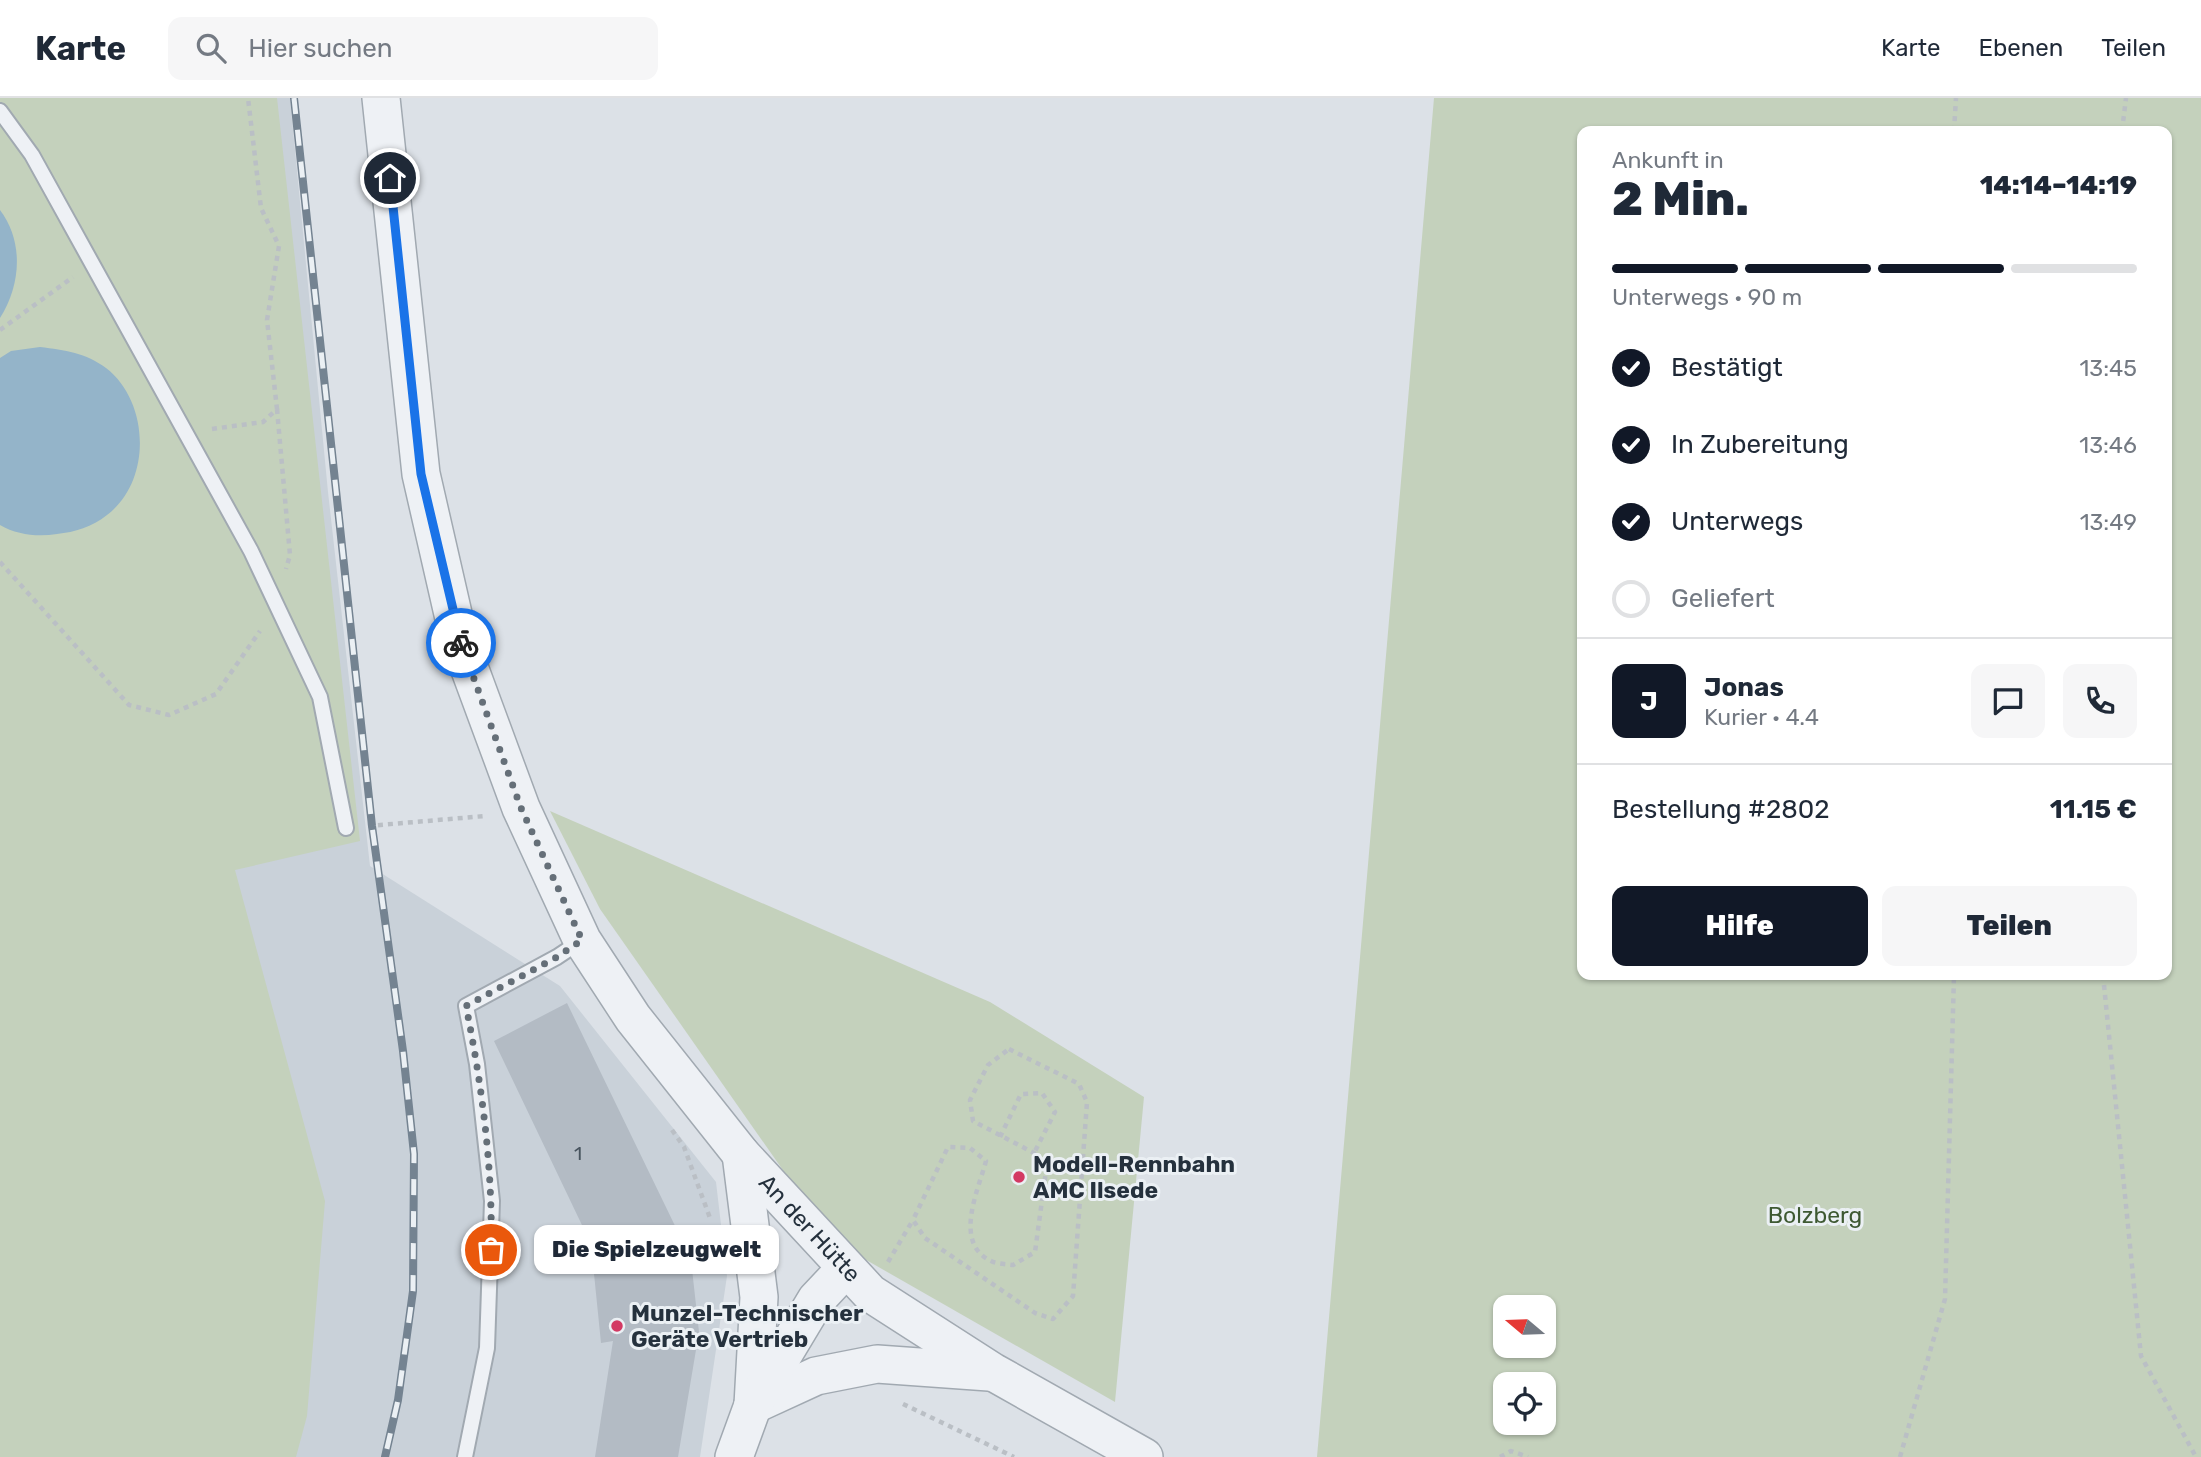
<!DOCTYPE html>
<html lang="de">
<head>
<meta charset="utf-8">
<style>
  :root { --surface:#fff; --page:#f6f6f7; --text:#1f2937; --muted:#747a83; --line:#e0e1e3; --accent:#111827 }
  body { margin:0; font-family:Rubik,sans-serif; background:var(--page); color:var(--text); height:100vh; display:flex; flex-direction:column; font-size:26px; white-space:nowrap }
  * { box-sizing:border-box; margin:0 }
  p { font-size:23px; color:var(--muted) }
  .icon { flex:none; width:38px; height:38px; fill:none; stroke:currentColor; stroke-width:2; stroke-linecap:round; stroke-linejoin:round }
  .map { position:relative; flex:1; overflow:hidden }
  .side { position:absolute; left:1577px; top:28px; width:595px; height:854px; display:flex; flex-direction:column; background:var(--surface); border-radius:14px; box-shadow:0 2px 5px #0004 }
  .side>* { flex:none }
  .needle { width:46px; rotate:289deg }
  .buttons { position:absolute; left:1493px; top:1197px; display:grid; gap:14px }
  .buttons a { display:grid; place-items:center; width:63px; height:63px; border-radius:14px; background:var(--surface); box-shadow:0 2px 5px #0004; font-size:35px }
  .pin { position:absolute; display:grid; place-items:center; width:60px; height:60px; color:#fff; margin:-30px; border:4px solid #fff; border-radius:50%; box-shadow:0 2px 7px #0007 }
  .courier { position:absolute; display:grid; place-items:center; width:70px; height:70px; margin:-35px; border:5px solid #1a73e8; border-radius:50%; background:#fff; color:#222; box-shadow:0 2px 9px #0007 }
  .bubble { position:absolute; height:49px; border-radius:14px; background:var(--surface); box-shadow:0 2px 5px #0004; font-size:23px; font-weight:800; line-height:49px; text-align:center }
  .head em { font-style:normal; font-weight:800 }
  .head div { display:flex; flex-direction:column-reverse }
  .head { display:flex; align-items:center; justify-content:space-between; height:119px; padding:0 35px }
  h1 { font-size:46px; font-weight:800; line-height:52px }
  .bar { display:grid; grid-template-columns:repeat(4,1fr); gap:10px 7px; align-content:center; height:84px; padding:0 35px }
  .bar i { height:9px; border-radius:5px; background:var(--line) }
  .bar .selected { background:var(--accent) }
  .bar p { grid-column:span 4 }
  .line { display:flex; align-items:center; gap:18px; padding:0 35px; border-top:2px solid var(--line) }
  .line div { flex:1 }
  .round { display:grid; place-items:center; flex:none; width:74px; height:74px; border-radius:14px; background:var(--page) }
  ol { padding:0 35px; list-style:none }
  li { display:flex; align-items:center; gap:21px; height:77px }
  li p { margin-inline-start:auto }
  li .icon { padding:7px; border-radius:50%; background:var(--accent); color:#fff; stroke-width:4 }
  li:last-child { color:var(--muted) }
  li i { width:38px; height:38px; border:4px solid var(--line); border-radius:50% }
  .button { display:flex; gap:14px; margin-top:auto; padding:14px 35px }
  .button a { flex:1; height:80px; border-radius:14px; background:var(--accent); color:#fff; font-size:28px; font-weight:800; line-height:80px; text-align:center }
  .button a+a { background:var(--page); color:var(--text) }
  header { display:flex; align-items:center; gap:42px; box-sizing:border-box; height:98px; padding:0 35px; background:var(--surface); border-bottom:2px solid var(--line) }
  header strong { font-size:33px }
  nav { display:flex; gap:38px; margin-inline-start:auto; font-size:24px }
  .search { width:490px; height:63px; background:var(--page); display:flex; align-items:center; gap:18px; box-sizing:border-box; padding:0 24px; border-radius:14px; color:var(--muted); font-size:26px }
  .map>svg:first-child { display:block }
  .built { fill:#c9d1d9 }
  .green { fill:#c4d1bc; fill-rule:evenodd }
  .water { fill:#94b4c9 }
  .building { fill:#b3bbc4 }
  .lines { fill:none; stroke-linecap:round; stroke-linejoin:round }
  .service-casing { stroke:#a1a9b1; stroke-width:18 }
  .tertiary-casing { stroke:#a1a9b1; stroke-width:40 }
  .path { stroke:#babfc5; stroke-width:4.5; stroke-dasharray:5 5; stroke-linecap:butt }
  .service { stroke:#eef1f5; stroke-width:14 }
  .tertiary { stroke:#eef1f5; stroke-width:37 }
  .rail-casing { stroke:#748391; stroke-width:8 }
  .rail { stroke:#ebf0f4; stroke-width:5; stroke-dasharray:16; stroke-linecap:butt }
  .done { stroke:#656f78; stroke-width:7; stroke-dasharray:0 12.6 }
  .route { stroke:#1a73e8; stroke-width:9 }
  .poi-dot { fill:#d33963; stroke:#ebf0f4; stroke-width:2.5 }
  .labels { text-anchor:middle; stroke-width:6; stroke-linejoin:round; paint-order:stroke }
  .number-label { font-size:19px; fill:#48545f }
  .poi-label { font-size:23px; font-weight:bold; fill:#25313d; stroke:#ebf0f4; text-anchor:start }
  .park-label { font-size:23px; fill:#3e5932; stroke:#ebf0f4 }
  .street-label { font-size:23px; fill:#25313d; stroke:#ebf0f4 }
</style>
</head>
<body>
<header>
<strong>Karte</strong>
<div class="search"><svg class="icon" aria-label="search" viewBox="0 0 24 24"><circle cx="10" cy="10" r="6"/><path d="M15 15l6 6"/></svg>Hier suchen</div>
<nav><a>Karte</a><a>Ebenen</a><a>Teilen</a></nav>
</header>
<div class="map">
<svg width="2201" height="1359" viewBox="0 0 2201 1359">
  <rect width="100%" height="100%" fill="#dce1e7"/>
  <!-- built -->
  <path class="built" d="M0,0H290L328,394L370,768L560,888L716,1084L727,1178L700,1359H0Z"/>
  <!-- green -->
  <g class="green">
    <path d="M0,0H277L360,743L235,772L325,1103L307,1318L296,1359H0Z"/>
    <path d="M1434,0H2201V1359H1317ZM2166,33V877H1582V33ZM1544,1209V1248H1505V1209ZM1544,1286V1325H1505V1286Z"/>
    <path d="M550,713L990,904L1144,999L1115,1304L861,1159L822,1128L600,811Z"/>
  </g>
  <!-- water -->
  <g class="water">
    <path d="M0,112C24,144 21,187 0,220Z"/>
    <path d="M40,249C65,252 86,255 106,270C150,304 152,383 107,417C92,429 75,434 57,436C38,439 17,437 0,427V260L11,253Z"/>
  </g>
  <!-- building -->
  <path class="building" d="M567,905L679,1136L688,1135L699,1234L678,1359H595L613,1243L601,1245L591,1146L494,943Z"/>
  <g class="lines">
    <!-- service casing -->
    <g class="service-casing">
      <g id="service">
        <path d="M0,13L32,57L251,453L320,599L346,730"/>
        <path d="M465,1359L487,1250L492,1103L477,966L466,908L557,859L581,843"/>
      </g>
    </g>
    <!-- tertiary casing -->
    <g class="tertiary-casing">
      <g id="tertiary">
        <path id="s1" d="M381,0L421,376L459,542L521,710L582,842L633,920L741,1056L870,1195L993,1274L1144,1359"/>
        <path d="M741,1056L759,1199L753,1307"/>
        <path d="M753,1307L816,1278L877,1266L989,1274"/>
        <path d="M734,1359L753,1307L816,1202L846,1170"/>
      </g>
    </g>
    <!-- path -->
    <g class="path">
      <path d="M1954,33L1956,0"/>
      <path d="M2122,33L2126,0"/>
      <path d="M0,232L73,179"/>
      <path d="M277,311L290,457L286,471"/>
      <path d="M212,331L263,324L277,311L267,222L279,148L261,110L248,0"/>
      <path d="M0,464L129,607L169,617L216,596L260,533"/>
      <path d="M368,728L485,718"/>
      <path d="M2103,877L2141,1258L2196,1359"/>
      <path d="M1009,951L1079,986L1087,1004L1073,1198L1053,1221L1035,1215L925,1140L913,1122L948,1049L970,1050L986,1063C978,1093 953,1145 991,1163C997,1166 1006,1166 1013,1167L1035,1154L1046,1073L1034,1055L973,1023L970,1002L988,967Z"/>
      <path d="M672,1032L684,1049L710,1120"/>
      <path d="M1000,1039L1021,996L1042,995L1055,1014L1034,1055"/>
      <path d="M888,1164L913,1122"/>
      <path d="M903,1306L1014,1359"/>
      <path d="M1500,1359L1511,1353L1528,1359"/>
      <path d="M1900,1359L1945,1201L1954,877"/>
    </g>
    <!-- service -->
    <use href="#service" class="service"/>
    <!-- tertiary -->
    <use href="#tertiary" class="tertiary"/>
    <!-- rail casing -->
    <g class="rail-casing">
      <path id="rail" d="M294,0L372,728L403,953L414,1056L413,1193L398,1302L385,1359"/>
    </g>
    <!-- rail -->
    <use href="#rail" class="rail"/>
  </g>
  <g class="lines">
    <!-- done -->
    <path class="done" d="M461,545L521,710L582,842L557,859L466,908C482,988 493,1070 491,1152"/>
    <!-- route -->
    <path class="route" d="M390,80L421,376L461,545"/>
  </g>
  <!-- markers -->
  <g class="poi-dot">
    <circle cx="1019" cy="1079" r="7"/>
    <circle cx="617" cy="1228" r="7"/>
  </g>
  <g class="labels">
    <!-- number labels -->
    <g class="number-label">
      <text x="578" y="1062">1</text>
    </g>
    <!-- poi labels -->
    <g class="poi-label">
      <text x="1033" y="1074">Modell-Rennbahn<tspan x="1033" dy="26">AMC Ilsede</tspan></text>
      <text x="631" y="1223">Munzel-Technischer<tspan x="631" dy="26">Geräte Vertrieb</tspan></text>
    </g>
    <!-- park labels -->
    <g class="park-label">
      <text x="1815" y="1125">Bolzberg</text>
    </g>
    <!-- street labels -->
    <g class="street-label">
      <text dy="8" stroke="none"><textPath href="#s1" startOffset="1241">An der Hütte</textPath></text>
    </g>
  </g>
</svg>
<div class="buttons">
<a><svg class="needle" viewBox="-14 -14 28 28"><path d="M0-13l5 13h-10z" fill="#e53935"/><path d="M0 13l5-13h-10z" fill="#747a83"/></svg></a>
<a><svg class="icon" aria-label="locate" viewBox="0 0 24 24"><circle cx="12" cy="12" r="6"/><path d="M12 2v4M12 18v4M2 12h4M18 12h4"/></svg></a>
</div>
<div class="pin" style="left:491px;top:1152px;background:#ea580c"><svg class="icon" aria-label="bag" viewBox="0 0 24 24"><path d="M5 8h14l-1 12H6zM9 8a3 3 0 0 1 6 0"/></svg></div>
<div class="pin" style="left:390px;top:80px;background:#1f2937"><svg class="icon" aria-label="home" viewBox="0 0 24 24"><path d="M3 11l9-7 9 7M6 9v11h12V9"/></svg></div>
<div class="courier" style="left:461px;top:545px"><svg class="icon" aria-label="bike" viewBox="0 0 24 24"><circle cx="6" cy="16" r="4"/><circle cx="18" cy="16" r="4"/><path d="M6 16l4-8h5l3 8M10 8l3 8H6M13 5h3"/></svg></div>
<div class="bubble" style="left:534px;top:1127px;width:245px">Die Spielzeugwelt</div>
<section class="side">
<div class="head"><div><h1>2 Min.</h1><p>Ankunft in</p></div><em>14:14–14:19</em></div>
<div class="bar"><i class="selected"></i><i class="selected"></i><i class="selected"></i><i></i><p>Unterwegs · 90 m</p></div>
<ol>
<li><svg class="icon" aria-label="check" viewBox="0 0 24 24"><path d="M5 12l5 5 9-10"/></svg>Bestätigt<p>13:45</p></li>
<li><svg class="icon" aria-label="check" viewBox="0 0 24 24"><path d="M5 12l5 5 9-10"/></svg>In Zubereitung<p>13:46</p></li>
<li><svg class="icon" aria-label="check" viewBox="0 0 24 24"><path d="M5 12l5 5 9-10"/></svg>Unterwegs<p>13:49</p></li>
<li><i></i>Geliefert</li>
</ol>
<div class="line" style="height:126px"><b class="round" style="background:var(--accent);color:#fff">J</b><div><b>Jonas</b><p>Kurier · 4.4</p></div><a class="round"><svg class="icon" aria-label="chat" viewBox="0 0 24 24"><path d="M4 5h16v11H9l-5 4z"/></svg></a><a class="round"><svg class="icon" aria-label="phone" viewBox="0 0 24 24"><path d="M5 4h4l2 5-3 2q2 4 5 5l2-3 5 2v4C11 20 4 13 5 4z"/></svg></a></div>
<div class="line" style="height:91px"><div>Bestellung #2802</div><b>11.15 €</b></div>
<div class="button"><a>Hilfe</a><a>Teilen</a></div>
</section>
</div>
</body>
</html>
